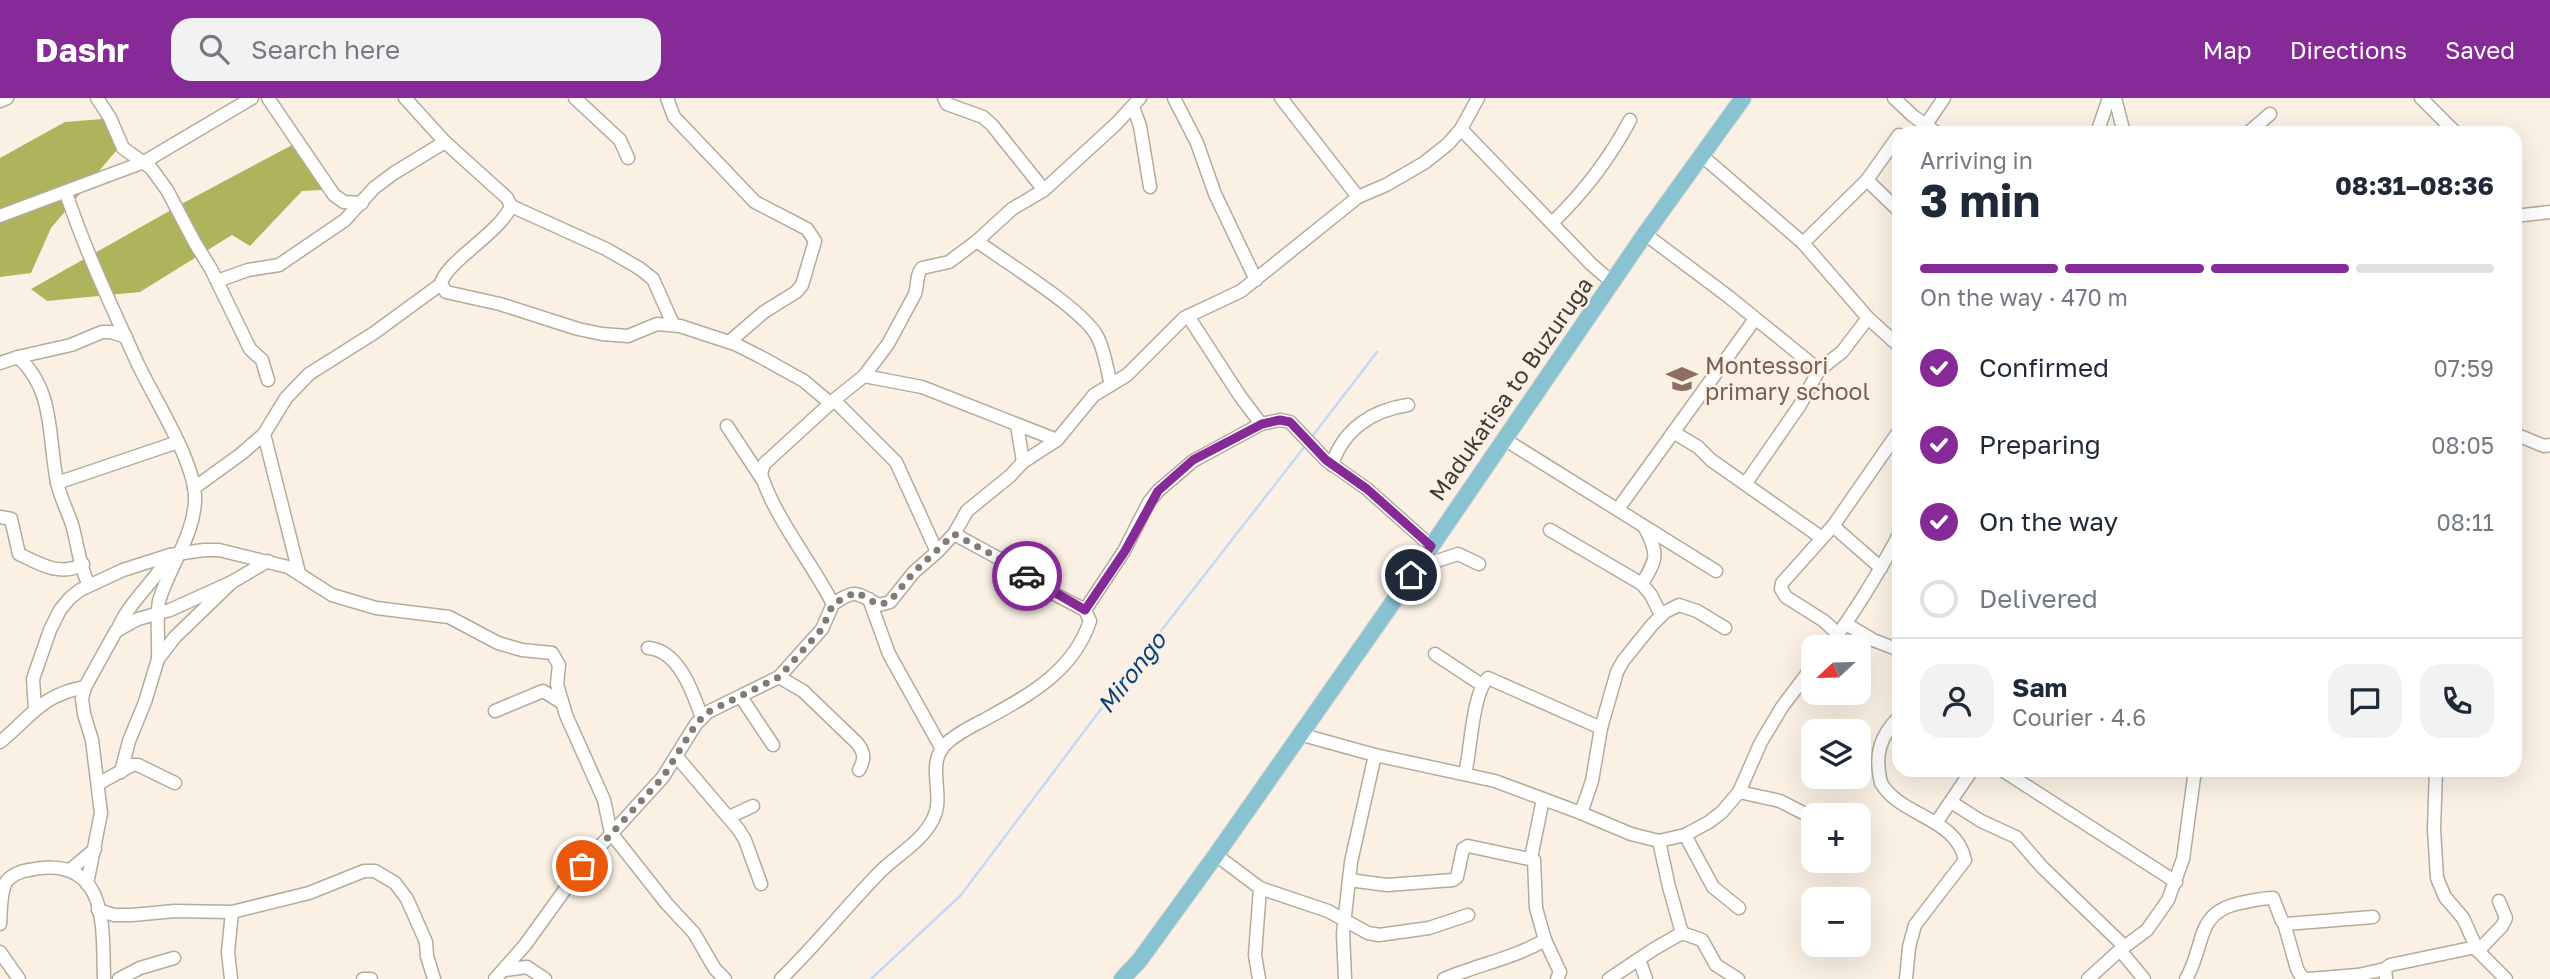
<!DOCTYPE html>
<html lang="en">
<head>
<meta charset="utf-8">
<style>
  :root { --surface:#fff; --page:#f2f2f3; --text:#1f2937; --muted:#747a83; --line:#e0e1e3; --accent:#852a96 }
  body { margin:0; font-family:"Golos Text",sans-serif; background:var(--page); color:var(--text); height:100vh; display:flex; flex-direction:column; font-size:26px; white-space:nowrap }
  * { box-sizing:border-box; margin:0 }
  p { font-size:23px; color:var(--muted) }
  .icon { flex:none; width:38px; height:38px; fill:none; stroke:currentColor; stroke-width:2; stroke-linecap:round; stroke-linejoin:round }
  .map { position:relative; flex:1; overflow:hidden }
  .sheet { position:absolute; left:1892px; top:28px; width:630px; height:651px; display:flex; flex-direction:column; background:var(--surface); border-radius:21px; box-shadow:0 7px 28px #0002 }
  .sheet>* { flex:none }
  .needle { width:46px; rotate:248deg }
  .tools { position:absolute; left:1801px; top:537px; display:grid; gap:14px }
  .tools a { display:grid; place-items:center; width:70px; height:70px; border-radius:14px; background:var(--surface); box-shadow:0 7px 28px #0002; font-size:35px }
  .pin { position:absolute; display:grid; place-items:center; width:60px; height:60px; color:#fff; margin:-30px; border:4px solid #fff; border-radius:50%; box-shadow:0 2px 7px #0007 }
  .courier { position:absolute; display:grid; place-items:center; width:70px; height:70px; margin:-35px; border:5px solid #852a96; border-radius:50%; background:#fff; color:#222; box-shadow:0 2px 9px #0007 }
  .headline em { font-style:normal; font-weight:700 }
  .headline div { display:flex; flex-direction:column-reverse }
  .headline { display:flex; align-items:center; justify-content:space-between; height:119px; padding:0 28px }
  h1 { font-size:46px; font-weight:700; line-height:52px }
  .bar { display:grid; grid-template-columns:repeat(4,1fr); gap:10px 7px; align-content:center; height:84px; padding:0 28px }
  .bar i { height:9px; border-radius:5px; background:var(--line) }
  .bar .active { background:var(--accent) }
  .bar p { grid-column:span 4 }
  .line { display:flex; align-items:center; gap:18px; padding:0 28px; border-top:2px solid var(--line) }
  .line div { flex:1 }
  .round { display:grid; place-items:center; flex:none; width:74px; height:74px; border-radius:21px; background:var(--page) }
  ol { padding:0 28px; list-style:none }
  li { display:flex; align-items:center; gap:21px; height:77px }
  li p { margin-inline-start:auto }
  li .icon { padding:7px; border-radius:50%; background:var(--accent); color:#fff; stroke-width:4 }
  li:last-child { color:var(--muted) }
  li i { width:38px; height:38px; border:4px solid var(--line); border-radius:50% }
  header { display:flex; align-items:center; gap:42px; box-sizing:border-box; height:98px; padding:0 35px; background:var(--accent); color:#fff }
  header strong { font-size:33px }
  nav { display:flex; gap:38px; margin-inline-start:auto; font-size:24px }
  .search { width:490px; height:63px; background:var(--page); display:flex; align-items:center; gap:18px; box-sizing:border-box; padding:0 24px; border-radius:21px; color:var(--muted); font-size:26px }
  .map>svg:first-child { display:block }
  .forest { fill:#adb45c }
  .lines { fill:none; stroke-linecap:round; stroke-linejoin:round }
  .stream { stroke:#c3d9f5; stroke-width:2.5 }
  .minor-casing { stroke:#b4ab9f; stroke-width:15 }
  .major-casing { stroke:#d5d4d3; stroke-width:18 }
  .minor { stroke:#fff; stroke-width:12 }
  .major { stroke:#89c3d1; stroke-width:16 }
  .done { stroke:#807b74; stroke-width:7; stroke-dasharray:0 12.6 }
  .route { stroke:#852a96; stroke-width:9 }
  .labels { text-anchor:middle; stroke-width:5; stroke-linejoin:round; paint-order:stroke }
  .education-label { font-size:23px; fill:#785e54; stroke:#faf1e4; text-anchor:start }
  .street-label { font-size:23px; fill:#3f3c37; stroke:#faf1e4 }
  .water-label { font-size:24px; font-style:italic; fill:#07447e; stroke:#faf1e4 }
</style>
</head>
<body>
<header>
<strong>Dashr</strong>
<div class="search"><svg class="icon" aria-label="search" viewBox="0 0 24 24"><circle cx="10" cy="10" r="6"/><path d="M15 15l6 6"/></svg>Search here</div>
<nav><a>Map</a><a>Directions</a><a>Saved</a></nav>
</header>
<div class="map">
<svg width="2550" height="881" viewBox="0 0 2550 881">
  <rect width="100%" height="100%" fill="#faf1e4"/>
  <!-- forest -->
  <g class="forest">
    <path d="M102,21L121,47L51,130L31,175L0,179V60L65,24Z"/>
    <path d="M296,45L322,92L302,93L250,148L232,137L140,194L47,203L31,191L187,103Z"/>
  </g>
  <g class="lines">
    <!-- stream -->
    <g class="stream">
      <path d="M1311,340L1377,254"/>
      <path d="M871,881L961,797L1125,579L1305,348"/>
    </g>
    <!-- minor casing -->
    <g class="minor-casing">
      <g id="minor">
        <path d="M97,0L110,20L123,50L151,70L167,92L195,145L211,171L250,251L262,262L268,282"/>
        <path d="M268,0L334,97L344,104L362,105"/>
        <path d="M405,0L445,44L507,100L511,108C500,135 444,165 441,186L446,194L500,206L578,231L602,236L628,238L657,226L680,228L735,246L759,258L804,283L830,305"/>
        <path d="M575,0L620,42L628,60"/>
        <path d="M667,0L674,19L755,104L807,131L815,143L802,187L796,194L764,214L729,244"/>
        <path d="M944,0L947,6L983,19L992,27L1044,92"/>
        <path d="M1174,0L1197,45L1215,96L1256,182"/>
        <path d="M1281,0L1358,99"/>
        <path d="M1894,0L1913,18L1937,35"/>
        <path d="M2115,0L2124,35"/>
        <path d="M2421,0L2456,35"/>
        <path d="M0,3L7,0"/>
        <path d="M1133,9L1140,28L1150,89"/>
        <path d="M1925,28L1944,0"/>
        <path d="M1461,31L1591,166L1613,185"/>
        <path d="M2097,35L2109,0"/>
        <path d="M2248,35L2270,16"/>
        <path d="M1701,57L1803,145L1868,220L1899,248"/>
        <path d="M1867,82L1899,113"/>
        <path d="M66,95C85,152 111,207 136,262C152,298 197,365 195,403C193,440 169,469 159,503C156,515 159,546 158,561"/>
        <path d="M511,108L606,151L639,170L653,181L673,226"/>
        <path d="M0,118L144,64L252,0"/>
        <path d="M2515,118L2550,114"/>
        <path d="M1552,125C1583,95 1610,60 1630,22"/>
        <path d="M1645,136L1729,199L1819,272"/>
        <path d="M977,143C1006,165 1084,211 1098,240C1105,254 1107,272 1111,287"/>
        <path d="M1803,145L1867,82L1899,37"/>
        <path d="M217,183L248,172L279,167L345,122L374,90L394,75L445,44"/>
        <path d="M1188,218L1240,298L1261,326"/>
        <path d="M18,259C55,292 48,340 57,384C60,400 69,415 73,430C78,449 80,470 89,487"/>
        <path d="M0,265L18,259L71,247L102,234H111L126,239"/>
        <path d="M864,278L922,289L1057,342"/>
        <path d="M834,302L896,364L937,454"/>
        <path d="M1017,327L1023,364"/>
        <path d="M727,328L762,381"/>
        <path d="M1673,334L1698,349L1711,362L1822,440"/>
        <path d="M264,336L299,475"/>
        <path d="M2515,336L2544,348L2550,347"/>
        <path d="M1504,341L1716,473"/>
        <path d="M1332,367C1343,331 1373,312 1408,307"/>
        <path d="M57,385L178,344"/>
        <path d="M1746,385L1800,307L1819,272L1842,254L1868,220"/>
        <path d="M194,390L241,356L264,336L286,300L309,276L374,235L441,186"/>
        <path d="M1618,411L1755,221"/>
        <path d="M0,419L11,421L19,456C39,466 61,479 83,466"/>
        <path d="M1833,428L1881,470"/>
        <path d="M1550,432L1642,486L1651,497L1661,517"/>
        <path d="M1424,458L1434,464L1458,456L1479,466"/>
        <path d="M1642,486C1657,460 1659,457 1645,430"/>
        <path d="M869,501L889,556L942,651"/>
        <path d="M833,506C856,490 856,495 879,507L890,504L914,474L937,454L954,436L967,413L1010,378L1023,364L1057,342L1094,297L1127,277L1184,220L1241,193L1358,99L1386,87L1424,65L1448,46L1461,31L1478,0"/>
        <path d="M1085,512L1124,453L1149,404L1158,393L1193,363L1261,326L1280,322L1290,324L1326,362L1367,391L1431,448"/>
        <path d="M1846,526L1873,542L1899,552"/>
        <path d="M117,533C128,504 155,484 170,457"/>
        <path d="M1838,536L1824,523L1786,499L1781,491L1782,485L1833,428L1899,333"/>
        <path d="M648,550C679,552 693,595 702,620"/>
        <path d="M1828,550C1855,514 1878,476 1899,437"/>
        <path d="M1435,556L1482,587"/>
        <path d="M779,579L803,593L857,645C865,655 865,661 859,672"/>
        <path d="M741,599L773,647"/>
        <path d="M35,611L33,581L50,532L60,512L70,500L80,492L123,472L170,457L204,452H219L288,469L332,497L376,510L449,519L498,545L522,552L552,555L559,567L557,586L566,617L604,702L611,735L667,806L694,835L715,871L725,881"/>
        <path d="M495,613L543,593L561,604"/>
        <path d="M1899,619C1880,638 1874,657 1881,685C1901,719 1956,719 1965,762L1915,827L1909,849L1906,881"/>
        <path d="M1299,636L1375,657L1495,683L1581,715L1631,736L1659,743L1685,737L1709,724L1722,714L1739,694L1761,644L1782,609L1813,568"/>
        <path d="M0,644C32,618 41,597 85,589"/>
        <path d="M677,659L739,732L745,742L761,786"/>
        <path d="M2002,672L2176,784"/>
        <path d="M2436,672L2434,731L2437,780L2445,799L2463,820L2478,853L2506,881"/>
        <path d="M121,674L129,643L145,604L158,561L175,539L232,484L268,463"/>
        <path d="M1465,676C1471,652 1472,596 1488,580L1601,630"/>
        <path d="M98,686L132,667H138L175,685"/>
        <path d="M1739,694L1780,703L1813,720"/>
        <path d="M1951,704L1981,723L2016,739L2042,769L2124,848"/>
        <path d="M1581,715L1592,683L1601,630L1617,574L1623,563L1652,527L1665,514L1679,507L1697,513L1725,530"/>
        <path d="M729,719L753,708"/>
        <path d="M1936,725L1972,672"/>
        <path d="M1685,737L1713,789L1739,810"/>
        <path d="M1216,757L1260,790L1255,857L1259,881"/>
        <path d="M1531,760L1543,701"/>
        <path d="M70,772L95,751"/>
        <path d="M1349,782L1387,787L1453,782L1457,779L1463,751L1468,748L1534,762L1536,810L1545,842C1514,860 1477,867 1444,881"/>
        <path d="M87,786L101,715L92,642L84,616L82,601L85,589L116,533L138,521L170,512L232,484"/>
        <path d="M1260,790L1328,813L1368,835L1379,837L1429,830L1468,817"/>
        <path d="M98,812L114,817H132L175,813L232,814L309,795L364,773H375L395,785L407,801L426,844L427,858L434,881"/>
        <path d="M2284,825L2297,871L2301,878L2306,881"/>
        <path d="M0,826C1,813 0,796 6,784C11,777 21,773 29,772C55,766 81,769 94,796C105,819 103,855 104,881"/>
        <path d="M1682,835L1702,842L1716,867L1738,881"/>
        <path d="M1545,842L1560,874L1557,881"/>
        <path d="M2120,852L2144,881"/>
        <path d="M2478,853L2502,828L2506,820L2499,803"/>
        <path d="M0,854L19,881"/>
        <path d="M1639,861L1646,881"/>
        <path d="M505,872L527,869L545,881"/>
        <path d="M119,881L140,870L174,860"/>
        <path d="M231,881L228,854L232,814"/>
        <path d="M363,881H371"/>
        <path d="M495,881L525,847L582,768L663,679L696,626L708,614L779,579L822,531L833,506C813,467 777,422 763,382C760,376 762,372 764,366L834,302L864,278L888,246L915,196C918,187 916,176 922,170L949,164L977,143L1012,111L1044,92L1116,26L1140,0"/>
        <path d="M781,881C815,848 845,810 878,776C896,757 923,744 934,719C945,695 924,664 948,644C958,635 972,628 984,622C1029,597 1073,574 1090,523L1085,512L1047,492L1000,461L954,436"/>
        <path d="M1345,881L1343,835L1351,764L1375,657"/>
        <path d="M1609,881L1654,851L1682,835L1669,789L1659,743"/>
        <path d="M2088,881L2120,852L2147,832L2168,802L2183,761L2195,672"/>
        <path d="M2186,881C2206,847 2194,815 2240,805C2251,803 2262,800 2273,800L2282,823L2286,826L2373,819"/>
        <path d="M2309,881L2358,877L2385,871"/>
        <path d="M2386,881L2385,871L2390,867L2476,849"/>
      </g>
    </g>
    <!-- major casing -->
    <g class="major-casing">
      <path id="major" d="M1122,881L1139,863L1216,757L1398,497L1645,136L1743,0"/>
    </g>
    <!-- minor -->
    <use href="#minor" class="minor"/>
    <!-- major -->
    <use href="#major" class="major"/>
  </g>
  <g class="lines">
    <!-- done -->
    <path class="done" d="M582,768L663,679L696,626L708,614L779,579L822,531L833,506L856,494L879,507L890,503L914,474L954,436L1000,461L1027,478"/>
    <!-- route -->
    <path class="route" d="M1027,478L1085,512L1125,453L1158,393L1193,362L1262,326L1280,322L1290,324L1326,362L1367,391L1431,448L1411,477"/>
  </g>
  <!-- icons -->
  <defs>
    <g id="school-bare" transform="scale(2.415)"><path d="M0-5L7-2L0 1L-7-2ZM-4 1L0 2.5L4 1V4Q0 6-4 4Z" fill="#8d6e63" stroke="#faf1e4" stroke-width="2.5" paint-order="stroke"/></g>
  </defs>
  <g fill-rule="evenodd">
    <use href="#school-bare" x="1682" y="281"/>
  </g>
  <g class="labels">
    <!-- education labels -->
    <g class="education-label">
      <text x="1705" y="276">Montessori<tspan x="1705" dy="26">primary school</tspan></text>
    </g>
    <!-- street labels -->
    <g class="street-label">
      <text transform="translate(1511 291) rotate(-55)" y="8">Madukatisa to Buzuruga</text>
    </g>
    <!-- water labels -->
    <g class="water-label">
      <text transform="translate(1132 575) rotate(-52)" y="8">Mirongo</text>
    </g>
  </g>
</svg>
<div class="tools">
<a><svg class="needle" viewBox="-14 -14 28 28"><path d="M0-13l5 13h-10z" fill="#e53935"/><path d="M0 13l5-13h-10z" fill="#747a83"/></svg></a>
<a><svg class="icon" aria-label="layers" viewBox="0 0 24 24"><path d="M12 4l9 5-9 5-9-5zM3 14l9 5 9-5"/></svg></a>
<a>+</a>
<a>−</a>
</div>
<div class="pin" style="left:582px;top:768px;background:#ea580c"><svg class="icon" aria-label="bag" viewBox="0 0 24 24"><path d="M5 8h14l-1 12H6zM9 8a3 3 0 0 1 6 0"/></svg></div>
<div class="pin" style="left:1411px;top:477px;background:#1f2937"><svg class="icon" aria-label="home" viewBox="0 0 24 24"><path d="M3 11l9-7 9 7M6 9v11h12V9"/></svg></div>
<div class="courier" style="left:1027px;top:478px"><svg class="icon" aria-label="car" viewBox="0 0 24 24"><path d="M5 17H2v-5l4-1 3-4h7l3 4 3 1v5h-3M9 17h6M6 11h13"/><circle cx="7" cy="17" r="2"/><circle cx="17" cy="17" r="2"/></svg></div>
<section class="sheet">
<div class="headline"><div><h1>3 min</h1><p>Arriving in</p></div><em>08:31–08:36</em></div>
<div class="bar"><i class="active"></i><i class="active"></i><i class="active"></i><i></i><p>On the way · 470 m</p></div>
<ol>
<li><svg class="icon" aria-label="check" viewBox="0 0 24 24"><path d="M5 12l5 5 9-10"/></svg>Confirmed<p>07:59</p></li>
<li><svg class="icon" aria-label="check" viewBox="0 0 24 24"><path d="M5 12l5 5 9-10"/></svg>Preparing<p>08:05</p></li>
<li><svg class="icon" aria-label="check" viewBox="0 0 24 24"><path d="M5 12l5 5 9-10"/></svg>On the way<p>08:11</p></li>
<li><i></i>Delivered</li>
</ol>
<div class="line" style="height:126px"><a class="round"><svg class="icon" aria-label="person" viewBox="0 0 24 24"><circle cx="12" cy="8" r="4"/><path d="M4 21q1-7 8-7t8 7"/></svg></a><div><b>Sam</b><p>Courier · 4.6</p></div><a class="round"><svg class="icon" aria-label="chat" viewBox="0 0 24 24"><path d="M4 5h16v11H9l-5 4z"/></svg></a><a class="round"><svg class="icon" aria-label="phone" viewBox="0 0 24 24"><path d="M5 4h4l2 5-3 2q2 4 5 5l2-3 5 2v4C11 20 4 13 5 4z"/></svg></a></div>
</section>
</div>
</body>
</html>
